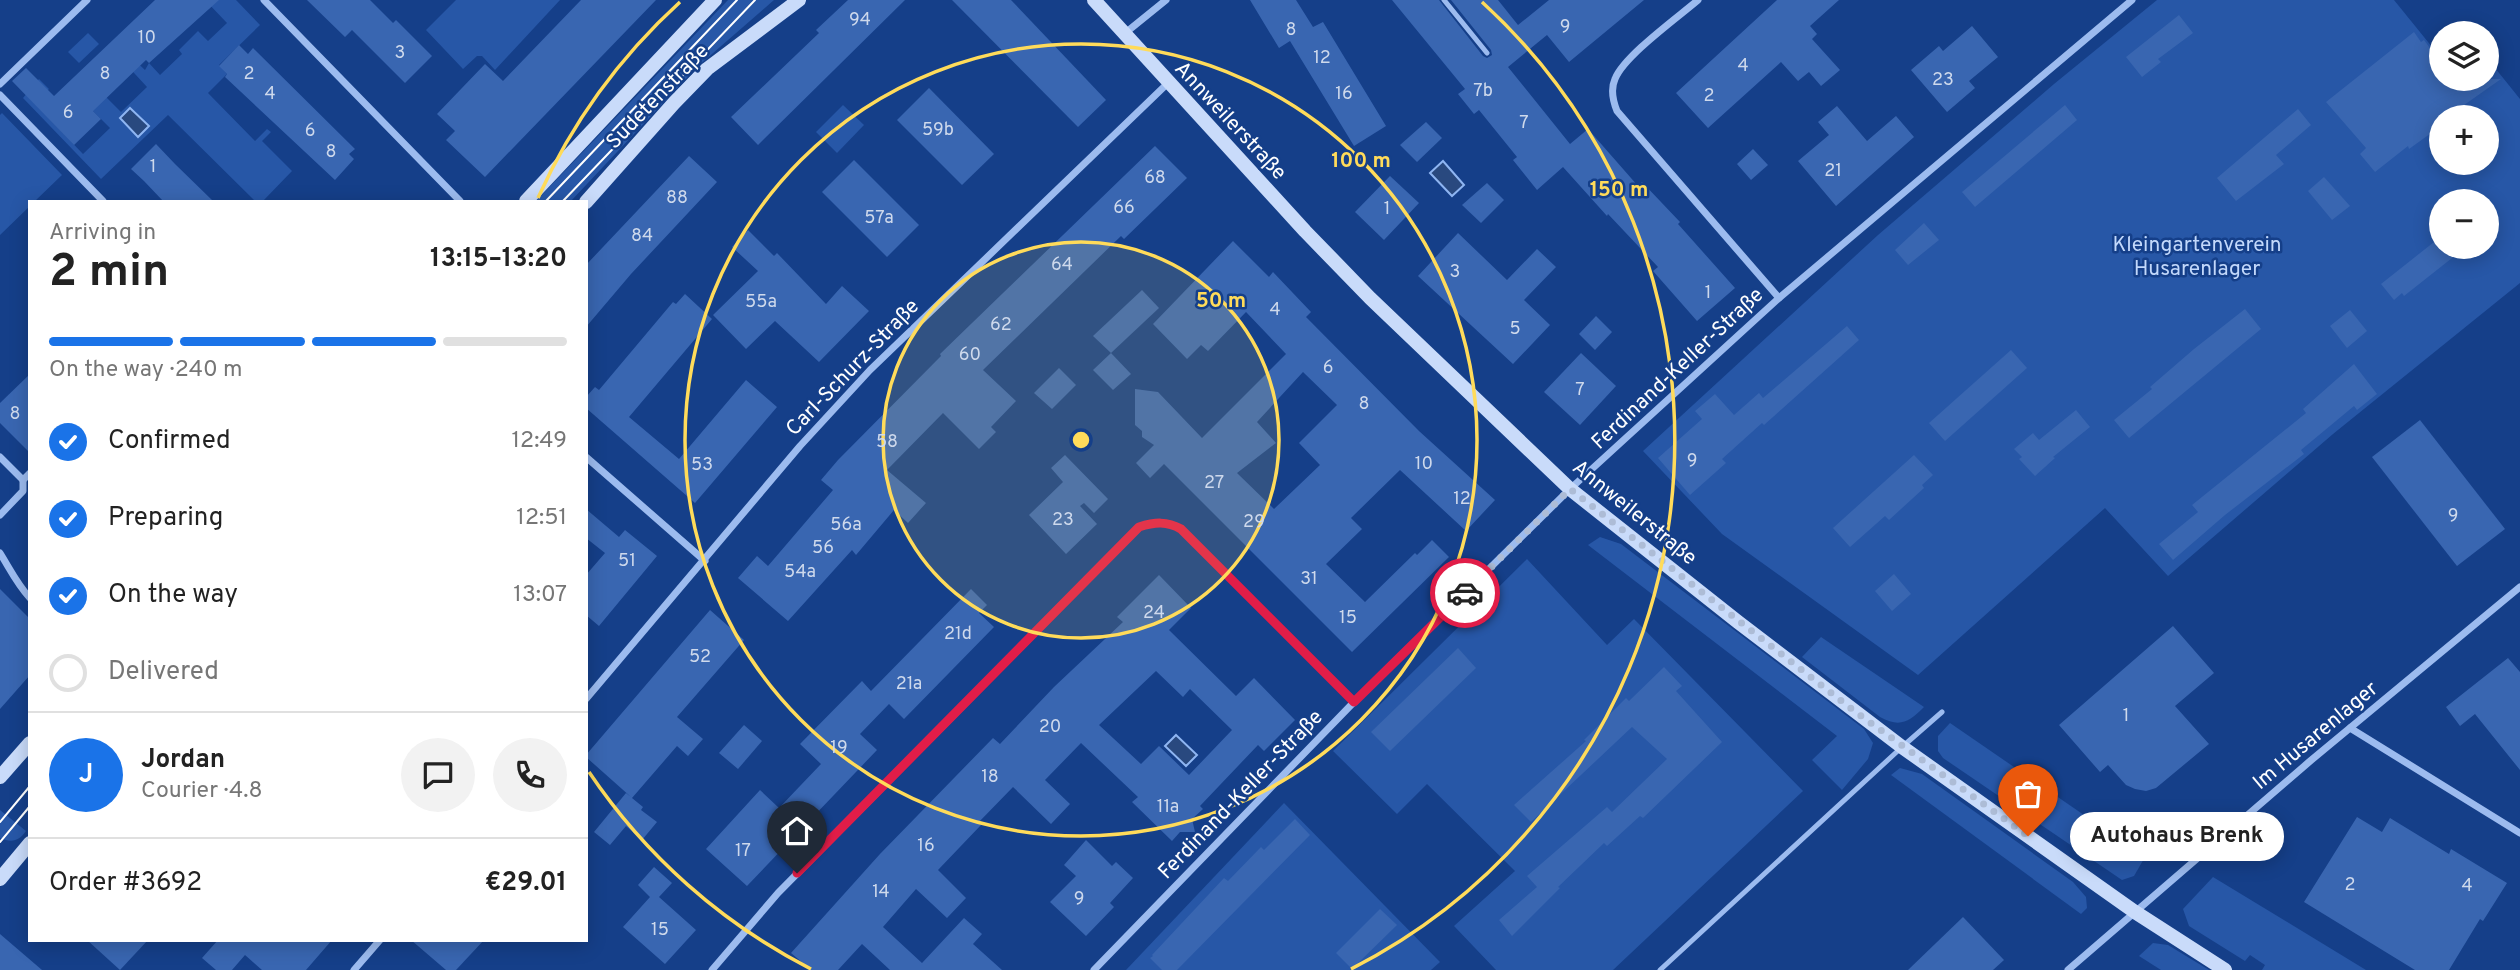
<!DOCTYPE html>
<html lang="en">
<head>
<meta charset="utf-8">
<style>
  :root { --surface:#fff; --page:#f2f2f2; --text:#222; --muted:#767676; --line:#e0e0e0; --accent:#1a73e8 }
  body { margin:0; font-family:Overpass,sans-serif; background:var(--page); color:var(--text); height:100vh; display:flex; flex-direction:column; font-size:26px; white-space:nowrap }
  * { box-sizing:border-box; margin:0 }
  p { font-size:23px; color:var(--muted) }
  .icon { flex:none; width:38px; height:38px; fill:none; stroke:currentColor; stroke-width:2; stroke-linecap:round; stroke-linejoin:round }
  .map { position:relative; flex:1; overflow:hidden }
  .panel { position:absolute; left:28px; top:200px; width:560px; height:742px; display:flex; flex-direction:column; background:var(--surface); border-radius:0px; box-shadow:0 4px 18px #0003 }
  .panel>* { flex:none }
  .fabs { position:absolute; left:2429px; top:21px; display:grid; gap:14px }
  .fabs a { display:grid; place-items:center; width:70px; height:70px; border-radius:50%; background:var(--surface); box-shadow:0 4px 18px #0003; font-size:35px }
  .pin { position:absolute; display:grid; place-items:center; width:60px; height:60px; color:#fff; margin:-72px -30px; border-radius:50% 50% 50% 0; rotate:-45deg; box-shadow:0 0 7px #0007 }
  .pin .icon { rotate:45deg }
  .courier { position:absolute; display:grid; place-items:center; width:70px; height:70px; margin:-35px; border:5px solid #e11d48; border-radius:50%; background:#fff; color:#222; box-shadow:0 2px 9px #0007 }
  .bubble { position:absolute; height:49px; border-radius:24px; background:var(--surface); box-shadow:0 4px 18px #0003; font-size:23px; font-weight:700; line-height:49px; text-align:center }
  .headline em { font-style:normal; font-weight:700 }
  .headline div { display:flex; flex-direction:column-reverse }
  .headline { display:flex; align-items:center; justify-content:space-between; height:119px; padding:0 21px }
  h1 { font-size:46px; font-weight:700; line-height:52px }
  .bar { display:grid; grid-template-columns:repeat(4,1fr); gap:10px 7px; align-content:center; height:84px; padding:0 21px }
  .bar i { height:9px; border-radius:5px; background:var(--line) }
  .bar .on { background:var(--accent) }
  .bar p { grid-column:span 4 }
  .line { display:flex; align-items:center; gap:18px; padding:0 21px; border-top:2px solid var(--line) }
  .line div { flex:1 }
  .round { display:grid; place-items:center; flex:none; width:74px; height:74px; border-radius:37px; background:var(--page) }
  ol { padding:0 21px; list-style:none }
  li { display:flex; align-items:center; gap:21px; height:77px }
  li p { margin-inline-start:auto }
  li .icon { padding:7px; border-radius:50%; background:var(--accent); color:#fff; stroke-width:4 }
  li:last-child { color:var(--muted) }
  li i { width:38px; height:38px; border:4px solid var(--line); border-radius:50% }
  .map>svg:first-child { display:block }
  .green { fill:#2757a7; fill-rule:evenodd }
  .water { fill:#29497f; stroke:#8eb5f2; stroke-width:2 }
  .building { fill:#3966b1; fill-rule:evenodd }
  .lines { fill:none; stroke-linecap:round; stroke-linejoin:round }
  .lane { stroke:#9cbbef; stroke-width:5 }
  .street { stroke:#9cbbef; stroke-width:7 }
  .secondary { stroke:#c9dbfa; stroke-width:14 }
  .tram { stroke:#fff; stroke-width:2 }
  .done { stroke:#adbcd6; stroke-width:7; stroke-dasharray:0 12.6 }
  .route { stroke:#e11d48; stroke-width:9 }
  .ring { fill:none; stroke:#ffdb5a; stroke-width:3.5 }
  .labels { text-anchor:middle; stroke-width:5; stroke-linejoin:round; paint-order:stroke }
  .number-label { font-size:18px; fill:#ced9ec }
  .street-label { font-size:21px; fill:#fff; stroke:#153f89 }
  .park-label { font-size:21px; fill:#c2d8fb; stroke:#153f89 }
  .centre { fill:#ffdb5a; stroke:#153f89; stroke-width:3.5 }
  .ring-label { font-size:21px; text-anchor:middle; font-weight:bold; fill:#ffdb5a; stroke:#153f89; stroke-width:5; stroke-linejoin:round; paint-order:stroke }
</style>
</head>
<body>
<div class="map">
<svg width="2520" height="970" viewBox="0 0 2520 970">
  <rect width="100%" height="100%" fill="#153f89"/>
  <!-- green -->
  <g class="green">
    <path d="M205,0H236L260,25L219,65L227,74L208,93L255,141L267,129L271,132L262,141L292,171L263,201H255L168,115L101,179L23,98L39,79L49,89L34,103L83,154L110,128L88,106L101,92L121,112L147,87L123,61L129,55L145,70L149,63L160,75L182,54L179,50L198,31L208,41L227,23Z"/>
    <path d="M456,0H560L495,70L482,56H477L463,69L426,30Z"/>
    <path d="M728,0H774L697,67L571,201H536Z"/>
    <path d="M2157,0H2394L2441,58V79H2487V58L2520,99V283L2333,434L2168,576L2105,508L1918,675L1722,534L1643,451L1878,235L2054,84ZM2441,117H2487V163H2441ZM2441,201H2487V247H2441Z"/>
    <path d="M88,33L99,44L79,63L68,52Z"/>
    <path d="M843,105L864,125L837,153L816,132Z"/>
    <path d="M2,113L62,175L35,201H30V206L0,235V115Z"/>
    <path d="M1600,537L1621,544L1864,729L1873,743L1868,759L1842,790L1812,760L1837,736L1588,545Z"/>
    <path d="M1527,559L1607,645L1634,619L1803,791L1613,970H1496L1454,926L1515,871L1427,784L1397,814L1333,751Z"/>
    <path d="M1821,637L1924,707C1909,722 1900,728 1880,717L1802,657Z"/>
    <path d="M1950,723L2145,857L2134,876L2122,880L1943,758L1938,751V736Z"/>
    <path d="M1900,768L1922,774L2073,882L2086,897L2087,908L2081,914L1891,775Z"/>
    <path d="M1284,803L1440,962L1431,970H1126Z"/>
    <path d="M0,810L26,831C19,841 12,843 0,838Z"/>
    <path d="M2213,877L2366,970H2262L2265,965L2250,955L2245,961L2189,926L2183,909Z"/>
    <path d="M2153,943L2168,945L2209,970H2161L2139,956Z"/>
  </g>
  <!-- water -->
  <g class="water">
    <path d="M130,108L149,126L138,137L120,118Z"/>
    <path d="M1443,161L1464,185L1452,196L1430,173Z"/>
    <path d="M1176,735L1197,755L1186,766L1165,746Z"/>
  </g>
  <!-- building -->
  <g class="building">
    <path d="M155,0H219L149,63L146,60L93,111L101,119L74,145L12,81L26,68L54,96Z"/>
    <path d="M307,0H370L393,23L396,20L432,56L405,83L352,30L345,37Z"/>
    <path d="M581,0H656L485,177L446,140L455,131L437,114L485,64L503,81Z"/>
    <path d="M848,0H905L758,145L731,117L819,33L816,30Z"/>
    <path d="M952,0H1011L1106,100L1078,127Z"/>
    <path d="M1250,0H1296L1313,27L1323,22L1386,126L1354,146L1290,41L1279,48Z"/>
    <path d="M1392,0H1439L1483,56L1487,58L1492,55L1491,50L1451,0H1498L1518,25L1549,0H1644L1569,62L1547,35L1508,67L1570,144L1588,129L1638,186L1642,182L1680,222L1678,224L1735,288L1697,321L1653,271L1658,267L1608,214L1607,216L1563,167L1537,190L1513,160L1517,157L1479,110L1474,114L1458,94L1465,89Z"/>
    <path d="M1777,0H1839L1810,26L1817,34L1812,39L1840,70L1821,86L1809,72L1798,81L1781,62L1708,128L1676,93Z"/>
    <path d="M2179,15L2193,33L2158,59L2161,62L2142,77L2126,57Z"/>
    <path d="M1972,26L1998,57L1969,81L1975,88L1947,112L1911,70L1939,46L1943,51Z"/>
    <path d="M2414,32L2421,42L2424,40L2441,63V79H2501L2457,110L2459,114L2454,117H2441V126L2409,149L2408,146L2375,172L2360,154L2366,148L2326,102Z"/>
    <path d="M239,45L248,54L253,48L355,149L349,154L354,159L335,180L225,77L227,74L219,66Z"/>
    <path d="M929,88L994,154L962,185L897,120Z"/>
    <path d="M2065,105L2077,120L1975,207L1962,192Z"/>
    <path d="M1837,106L1867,141L1896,116L1914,137L1836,206L1798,161L1829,135L1818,122Z"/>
    <path d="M2298,109L2311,125L2276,155L2284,164L2236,201L2217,178Z"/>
    <path d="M1426,122L1442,138L1417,162L1400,145Z"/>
    <path d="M156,144L175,164L213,201H163L144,181L131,169Z"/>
    <path d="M1155,146L1187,178L1124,239L1121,236L983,370L1016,401L991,427L996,432L979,449L943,413L887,470L926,503L908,523L894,510L856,555L852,550L788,621L738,578L757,556L768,566L833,490L821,480L838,460L941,356L940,354Z"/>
    <path d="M1753,149L1768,165L1751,180L1737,164Z"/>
    <path d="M689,156L717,182L631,274L586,327V265Z"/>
    <path d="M854,160L919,225L887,257L822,192Z"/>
    <path d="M1390,176L1419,203L1384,240L1355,212Z"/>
    <path d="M2324,177L2350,206L2332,220L2308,191Z"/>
    <path d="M1487,183L1504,200L1481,223L1462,205Z"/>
    <path d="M1924,223L1939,240L1908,265L1895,250Z"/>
    <path d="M748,230L774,256L777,253L826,304L842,286L869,311L819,362L775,321L746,349L713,315L758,271L732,247Z"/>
    <path d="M1458,233L1507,280L1537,249L1556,267L1524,300L1550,325L1513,364L1418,276Z"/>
    <path d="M1233,241L1269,277L1273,272L1311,312L1306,317L1419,431L1495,500L1466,531L1400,470L1351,518L1362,529L1326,564L1365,602L1415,553L1417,555L1432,540L1449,557L1352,652L1164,464L1150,478L1136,463L1154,445L1142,437V431L1135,425V389L1158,392L1202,438L1286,354L1246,312L1208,351L1201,345L1187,359L1153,324ZM1303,372L1337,405L1299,443L1320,465L1274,509L1237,473L1276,443L1257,422Z"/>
    <path d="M2434,242L2438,247H2466L2404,296L2402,293L2394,300L2381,284Z"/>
    <path d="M1142,290L1159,308L1111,353L1093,336Z"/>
    <path d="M685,294L712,319L629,417L679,459L746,380L777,407L695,503L586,408V397L595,387L599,390L673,302L676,304Z"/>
    <path d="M2245,309L2261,329L2129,438L2114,420L2152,389L2150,387L2194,349Z"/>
    <path d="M2350,310L2367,331L2347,348L2330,326Z"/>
    <path d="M1596,316L1612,332L1595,350L1579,334Z"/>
    <path d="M1847,326L1859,340L1764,425L1762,423L1722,459L1726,463L1690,495L1658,458L1702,419L1695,411L1715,394L1734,415L1759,393L1763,398Z"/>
    <path d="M2011,350L2027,368L1945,441L1929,423Z"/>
    <path d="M1111,353L1131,374L1113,390L1093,370Z"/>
    <path d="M1581,353L1616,386L1580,425L1544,392Z"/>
    <path d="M2354,364L2377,394L2357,410L2354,406L2301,450L2304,454L2225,515L2173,560L2159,544L2198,512L2192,505L2306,413L2303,409Z"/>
    <path d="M1059,368L1076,385L1052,409L1034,393Z"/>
    <path d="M30,374V453L0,423V403Z"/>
    <path d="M2076,410L2090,427L2053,457L2055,458L2035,476L2019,459L2022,457L2014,449L2033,433L2039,440Z"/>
    <path d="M2420,420L2505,529L2457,566L2372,457Z"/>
    <path d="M1065,455L1108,499L1094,513L1084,503L1080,506L1097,524L1066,554L1029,515L1063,482L1051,468Z"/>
    <path d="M1914,455L1933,475L1922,485L1924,488L1889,520L1885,516L1850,547L1833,528Z"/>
    <path d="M586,509L619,537L625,530L657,556L599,626L586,615V575L605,553L586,538Z"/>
    <path d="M1894,574L1911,594L1892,611L1875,591Z"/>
    <path d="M1159,575L1191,608L1169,630L1236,696L1254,678L1295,720L1264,751L1258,745L1200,806L1203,809L1192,819L1195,832H1180L1172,841L1132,802L1138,797L1081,743L1045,780L1070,804L1051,824L1013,787L978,823L981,825L938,870L966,898L947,918L916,889L883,927L922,963L964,918L982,934L973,944L1002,970H890L862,944L838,970H811L791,953L880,854L993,738L1000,744L1054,687L1123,622L1117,617ZM1156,671L1183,697L1190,689L1232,730L1189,775L1159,746L1141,764L1099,725Z"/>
    <path d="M0,589L30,619V675L0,709Z"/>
    <path d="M971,589L987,605L979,613L994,627L904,719L889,704L860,734L877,750L747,886L706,849L760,790L779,808L821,764L800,744L862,681L871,691Z"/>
    <path d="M710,610L744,640L677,717L703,739L688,756L677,746L632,798L643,807L641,810L657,822L642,840L626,826L610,845L594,832L626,793L631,797L586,757V755Z"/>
    <path d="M2173,626L2214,673L2175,706L2209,744L2156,788L2146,791L2135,789L2126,785L2108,765L2100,772L2059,725Z"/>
    <path d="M1458,648L1476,668L1390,751L1371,732Z"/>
    <path d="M2508,658L2520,672V770L2475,714L2460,726L2446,707Z"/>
    <path d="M1664,667L1682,686L1676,691L1722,742L1643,818L1640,816L1607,846L1604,843L1558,887L1560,888L1512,936L1499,920L1537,887L1527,876L1607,807L1612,812L1667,759L1632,727L1531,822L1514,805L1586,741L1584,740L1626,698L1629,701Z"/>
    <path d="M744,725L762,741L738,769L719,753Z"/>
    <path d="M2357,817L2382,832L2390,818L2449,854L2451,849L2507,883L2483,921L2480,919L2449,970H2415L2304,902Z"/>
    <path d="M1295,819L1310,835L1177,970H1162L1150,958L1153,956L1152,955L1224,878L1228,881L1261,847L1264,850Z"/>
    <path d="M1086,840L1112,866L1116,862L1133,878L1110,903L1114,907L1086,936L1050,902L1076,876L1064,865Z"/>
    <path d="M654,867L672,883L659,897L696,930L665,964L623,927L650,897L638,885Z"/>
    <path d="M1380,909L1397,925L1352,969L1336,953Z"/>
    <path d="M1963,917L2004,960L1993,970H1908Z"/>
    <path d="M0,934L42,970H0Z"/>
    <path d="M87,940H148L120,970Z"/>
    <path d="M218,940H332L306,970H262L245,955L232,970H216L202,958Z"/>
    <path d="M411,940H484L456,970H446Z"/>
  </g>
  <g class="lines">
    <!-- lane -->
    <g class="lane">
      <path d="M1444,0L1487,53"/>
      <path d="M1660,970L1902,747L1942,712"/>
    </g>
    <!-- street -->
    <g class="street">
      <path d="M264,0L460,201"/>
      <path d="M1698,0C1677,18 1624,56 1615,79C1610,90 1613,101 1617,111L1779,298"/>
      <path d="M1124,34L1166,0"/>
      <path d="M0,84L87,0"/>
      <path d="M0,95L103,201"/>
      <path d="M0,457L23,480L30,473"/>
      <path d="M586,457L705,561"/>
      <path d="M0,515L23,491V480"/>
      <path d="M0,553C10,569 17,584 30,598"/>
      <path d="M586,699L800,446L870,370L1168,83"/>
      <path d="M2350,728L2520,833"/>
      <path d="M354,970L380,940"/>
      <path d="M712,970L778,893L1139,527C1155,522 1167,521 1181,529L1354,702"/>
      <path d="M1094,970L1354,702L1570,489L1779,298L2132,0"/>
      <path d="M2068,970L2309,762L2520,587"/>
    </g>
    <!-- secondary -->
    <g class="secondary">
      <path d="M1094,0L1305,231L1370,298L1570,489L1738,622L1902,747L2135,912L2225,970"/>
      <path d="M526,201L715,0"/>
      <path d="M586,202L674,103L707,69L799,0"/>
      <path d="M0,777L30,743"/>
      <path d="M0,879L30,843"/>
    </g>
    <!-- tram -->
    <g class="tram">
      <path d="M546,201L737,0"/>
      <path d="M563,201L755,0"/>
      <path d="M0,822L30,786"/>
      <path d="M0,842L30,806"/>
    </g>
  </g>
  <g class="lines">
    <!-- done -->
    <path class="done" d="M1465,593L1570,489L1857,713L2028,836"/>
    <!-- route -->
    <path class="route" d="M797,873L1139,527C1155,522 1167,521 1181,529L1354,702L1465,593"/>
  </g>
  <!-- distance rings -->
  <circle cx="1081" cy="440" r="198" fill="#ffdb5a" fill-opacity=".12"/>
  <g class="ring">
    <circle cx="1081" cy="440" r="198"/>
    <circle cx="1081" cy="440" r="396"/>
    <path d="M811 969A594 594 0 0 1 589 772M538 198A594 594 0 0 1 680 2M1482 2A594 594 0 0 1 1351 969"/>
  </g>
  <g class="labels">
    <!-- number labels -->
    <g class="number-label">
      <text x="860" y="25">94</text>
      <text x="1565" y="32">9</text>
      <text x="1291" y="35">8</text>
      <text x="147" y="43">10</text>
      <text x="400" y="58">3</text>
      <text x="1322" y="63">12</text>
      <text x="1743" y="71">4</text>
      <text x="105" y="79">8</text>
      <text x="249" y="79">2</text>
      <text x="1943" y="85">23</text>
      <text x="1483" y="96">7b</text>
      <text x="270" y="99">4</text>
      <text x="1344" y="99">16</text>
      <text x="1709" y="101">2</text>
      <text x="68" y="118">6</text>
      <text x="1524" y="128">7</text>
      <text x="938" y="135">59b</text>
      <text x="310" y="136">6</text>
      <text x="331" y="157">8</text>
      <text x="153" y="172">1</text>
      <text x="1833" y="176">21</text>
      <text x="1155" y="183">68</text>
      <text x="677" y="203">88</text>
      <text x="1124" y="213">66</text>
      <text x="1387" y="214">1</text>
      <text x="879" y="223">57a</text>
      <text x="642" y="241">84</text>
      <text x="1062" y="270">64</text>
      <text x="1455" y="277">3</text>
      <text x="1708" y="298">1</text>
      <text x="761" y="307">55a</text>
      <text x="1275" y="315">4</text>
      <text x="1001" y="330">62</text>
      <text x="1515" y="334">5</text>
      <text x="970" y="360">60</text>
      <text x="1328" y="373">6</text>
      <text x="1580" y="395">7</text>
      <text x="1364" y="409">8</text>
      <text x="15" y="419">8</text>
      <text x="887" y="447">58</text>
      <text x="1692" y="466">9</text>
      <text x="1424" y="469">10</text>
      <text x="702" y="470">53</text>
      <text x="1214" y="488">27</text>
      <text x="1462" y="504">12</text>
      <text x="2453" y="521">9</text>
      <text x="1063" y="525">23</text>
      <text x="1254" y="527">29</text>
      <text x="846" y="530">56a</text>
      <text x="823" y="553">56</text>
      <text x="627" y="566">51</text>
      <text x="800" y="577">54a</text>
      <text x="1309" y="584">31</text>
      <text x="1154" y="618">24</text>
      <text x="1348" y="623">15</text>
      <text x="958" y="639">21d</text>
      <text x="700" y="662">52</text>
      <text x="909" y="689">21a</text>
      <text x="2126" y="721">1</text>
      <text x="1050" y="732">20</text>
      <text x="839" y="753">19</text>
      <text x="990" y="782">18</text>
      <text x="1168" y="812">11a</text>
      <text x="926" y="851">16</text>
      <text x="743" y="856">17</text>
      <text x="2350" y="890">2</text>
      <text x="2467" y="891">4</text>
      <text x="881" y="897">14</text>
      <text x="1079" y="904">9</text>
      <text x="660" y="935">15</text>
    </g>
    <!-- street labels -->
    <g class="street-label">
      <text transform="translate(657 96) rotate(-46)" y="7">Sudetenstraße</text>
      <text transform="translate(1231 120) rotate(47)" y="7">Annweilerstraße</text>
      <text transform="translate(852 367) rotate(-46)" y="7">Carl-Schurz-Straße</text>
      <text transform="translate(1677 368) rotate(-43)" y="7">Ferdinand-Keller-Straße</text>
      <text transform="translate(1635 512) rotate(39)" y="7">Annweilerstraße</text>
      <text transform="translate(2315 735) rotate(-40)" y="7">Im Husarenlager</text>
      <text transform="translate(1240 794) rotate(-46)" y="7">Ferdinand-Keller-Straße</text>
    </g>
    <!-- park labels -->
    <g class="park-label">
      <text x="2197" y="251">Kleingartenverein<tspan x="2197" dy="24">Husarenlager</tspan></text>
    </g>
  </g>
  <circle cx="1081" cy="440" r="10" class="centre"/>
  <g class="ring-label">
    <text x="1361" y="167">100 m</text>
    <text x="1619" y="196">150 m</text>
    <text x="1221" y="307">50 m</text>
  </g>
</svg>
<div class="fabs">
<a><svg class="icon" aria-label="layers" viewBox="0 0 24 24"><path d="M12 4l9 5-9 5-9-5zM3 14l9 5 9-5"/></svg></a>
<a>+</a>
<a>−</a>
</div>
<div class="pin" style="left:2028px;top:836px;background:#ea580c"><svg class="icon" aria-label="bag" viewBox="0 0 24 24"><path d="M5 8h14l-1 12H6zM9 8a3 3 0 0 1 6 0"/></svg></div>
<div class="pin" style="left:797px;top:873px;background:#1f2937"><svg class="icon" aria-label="home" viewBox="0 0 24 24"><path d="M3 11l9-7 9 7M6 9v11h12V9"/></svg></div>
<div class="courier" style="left:1465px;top:593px"><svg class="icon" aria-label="car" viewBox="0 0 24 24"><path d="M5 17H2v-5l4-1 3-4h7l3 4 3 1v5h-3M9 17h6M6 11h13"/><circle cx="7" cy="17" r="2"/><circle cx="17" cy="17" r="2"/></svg></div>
<div class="bubble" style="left:2070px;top:812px;width:214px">Autohaus Brenk</div>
<section class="panel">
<div class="headline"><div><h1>2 min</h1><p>Arriving in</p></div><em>13:15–13:20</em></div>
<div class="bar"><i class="on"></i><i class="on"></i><i class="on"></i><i></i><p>On the way · 240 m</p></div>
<ol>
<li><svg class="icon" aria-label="check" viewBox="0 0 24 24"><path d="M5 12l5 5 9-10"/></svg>Confirmed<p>12:49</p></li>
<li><svg class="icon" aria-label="check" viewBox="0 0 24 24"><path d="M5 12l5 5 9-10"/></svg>Preparing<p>12:51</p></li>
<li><svg class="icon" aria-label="check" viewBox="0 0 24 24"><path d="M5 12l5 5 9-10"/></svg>On the way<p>13:07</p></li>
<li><i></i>Delivered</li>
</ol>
<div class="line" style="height:126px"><b class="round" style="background:var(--accent);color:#fff">J</b><div><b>Jordan</b><p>Courier · 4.8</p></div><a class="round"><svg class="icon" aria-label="chat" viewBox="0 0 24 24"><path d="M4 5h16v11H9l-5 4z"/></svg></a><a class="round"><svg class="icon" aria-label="phone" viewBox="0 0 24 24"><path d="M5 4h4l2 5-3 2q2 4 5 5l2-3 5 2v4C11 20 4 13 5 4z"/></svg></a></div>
<div class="line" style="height:91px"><div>Order #3692</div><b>€29.01</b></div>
</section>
</div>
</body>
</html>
